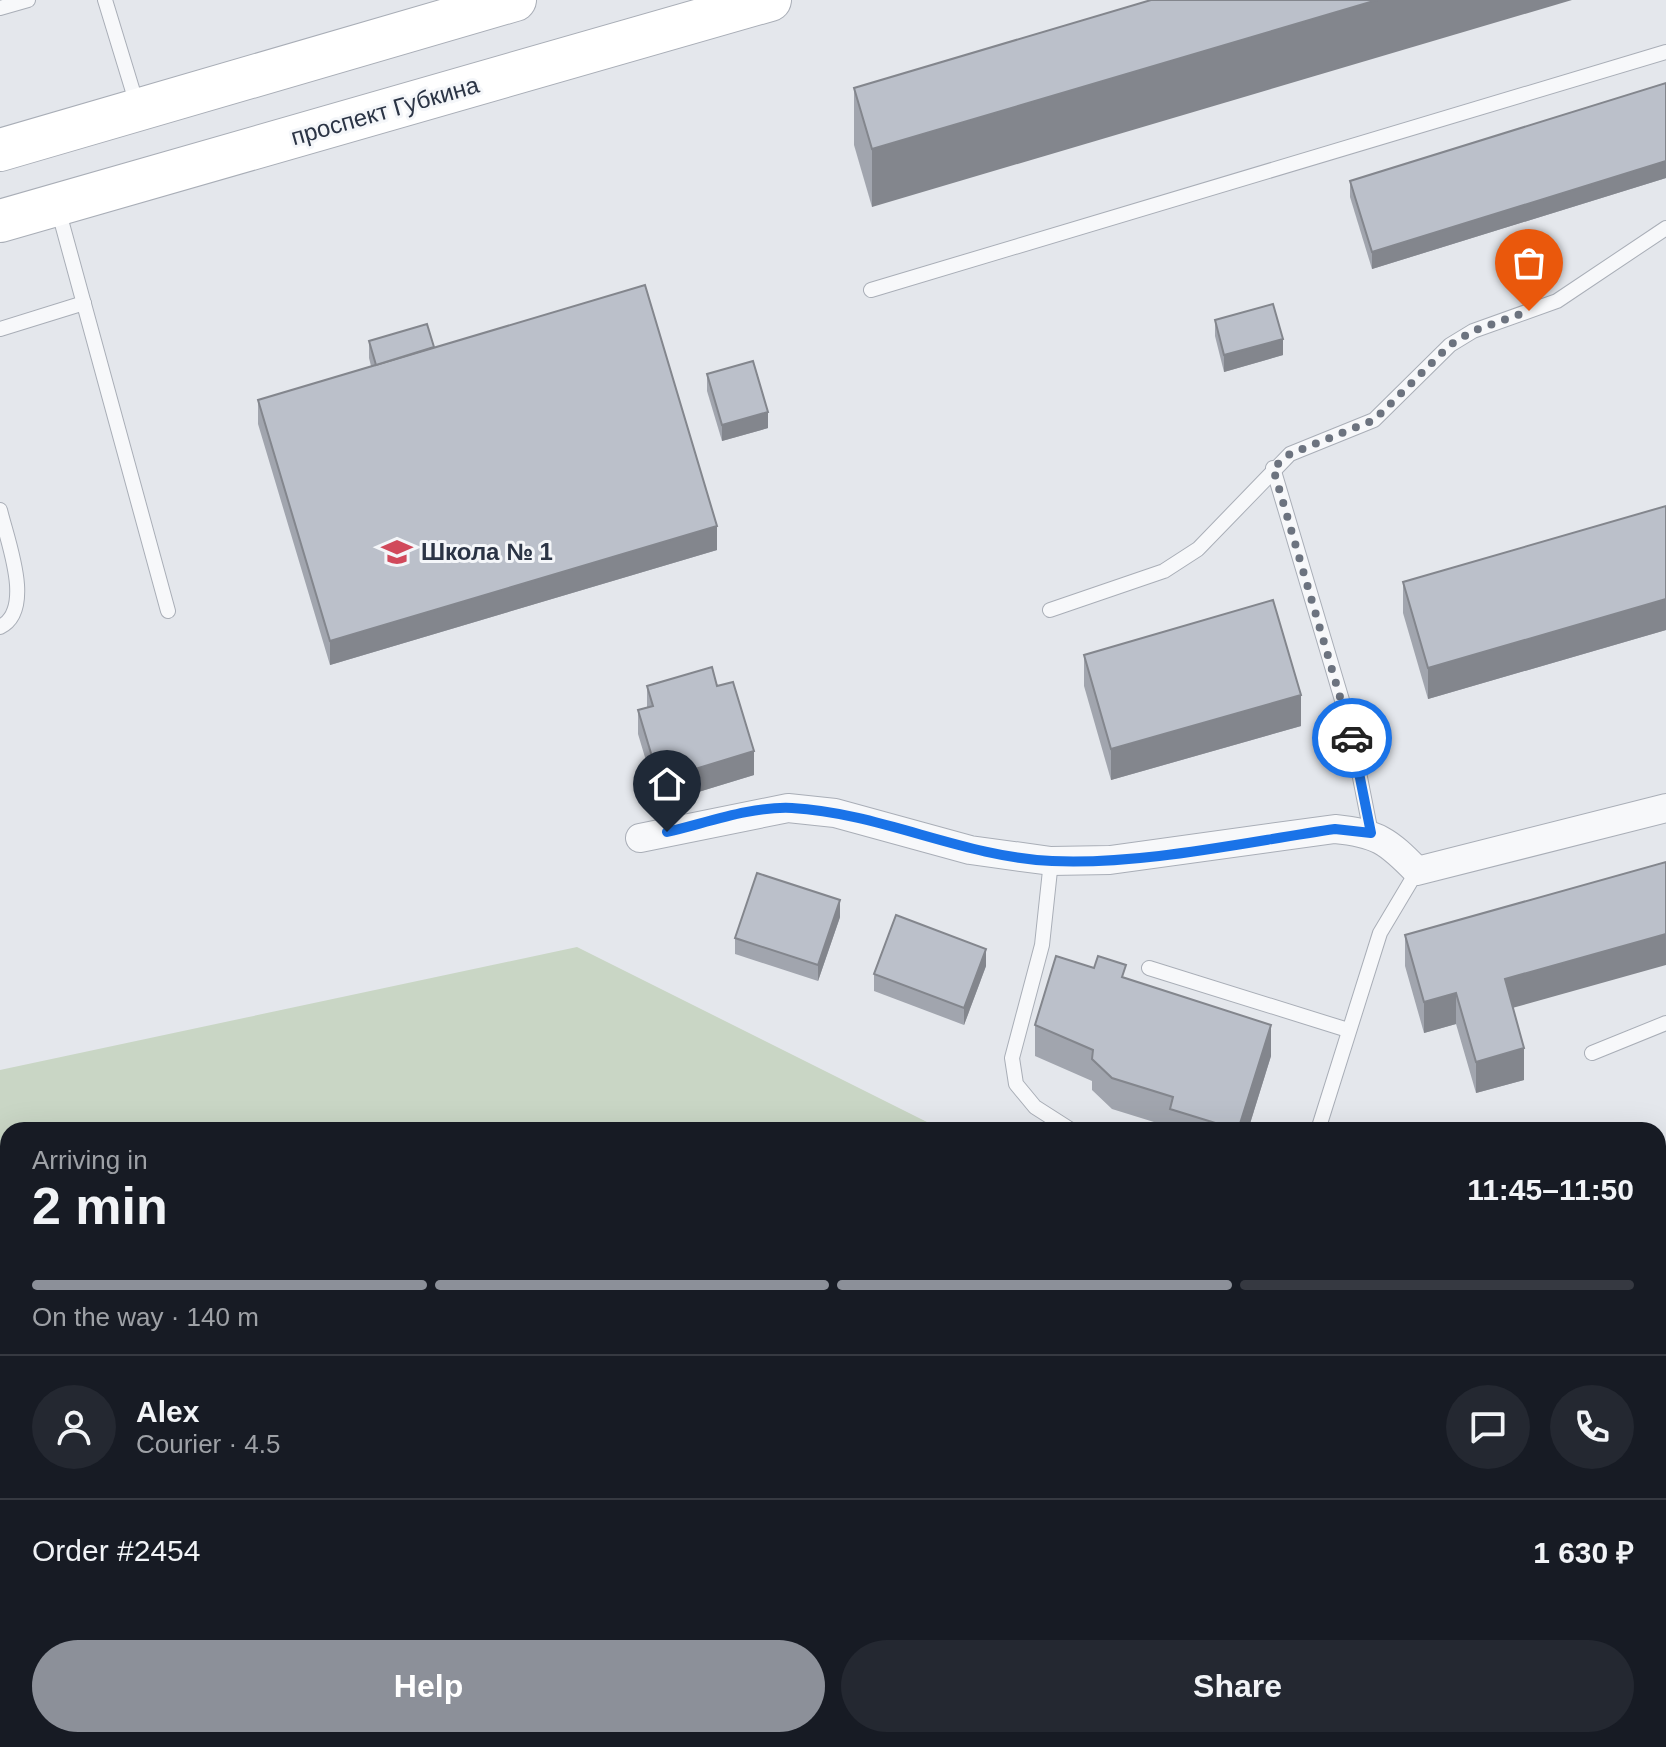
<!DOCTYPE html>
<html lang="en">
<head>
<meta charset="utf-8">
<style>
  :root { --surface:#171b24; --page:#242831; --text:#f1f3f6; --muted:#9ea1a6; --line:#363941; --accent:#8c9099 }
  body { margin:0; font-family:Helvetica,sans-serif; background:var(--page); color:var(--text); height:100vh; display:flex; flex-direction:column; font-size:30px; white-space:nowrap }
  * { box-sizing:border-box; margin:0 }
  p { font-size:26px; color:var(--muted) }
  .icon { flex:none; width:44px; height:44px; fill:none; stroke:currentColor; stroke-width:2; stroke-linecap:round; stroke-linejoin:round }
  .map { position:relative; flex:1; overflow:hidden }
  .panel { position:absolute; left:0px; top:1122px; width:1666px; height:626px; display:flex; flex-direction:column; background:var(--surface); border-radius:24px 24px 0 0; box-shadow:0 8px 32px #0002 }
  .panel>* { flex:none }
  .pin { position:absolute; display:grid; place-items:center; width:68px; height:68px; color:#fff; margin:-82px -34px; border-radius:50% 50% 50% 0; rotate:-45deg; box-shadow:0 0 8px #0007 }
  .pin .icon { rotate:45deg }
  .courier { position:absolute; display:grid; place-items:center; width:80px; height:80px; margin:-40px; border:6px solid #1a73e8; border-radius:50%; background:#fff; color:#222; box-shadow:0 2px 10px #0007 }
  .summary em { font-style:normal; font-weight:600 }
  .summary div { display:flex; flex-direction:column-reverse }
  .summary { display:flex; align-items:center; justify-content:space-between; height:136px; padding:0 32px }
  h1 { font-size:52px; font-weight:600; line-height:60px }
  .bar { display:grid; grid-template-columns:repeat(4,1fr); gap:12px 8px; align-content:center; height:96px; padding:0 32px }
  .bar i { height:10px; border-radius:6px; background:var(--line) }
  .bar .selected { background:var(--accent) }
  .bar p { grid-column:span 4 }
  .line { display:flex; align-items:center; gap:20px; padding:0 32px; border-top:2px solid var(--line) }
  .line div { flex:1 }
  .round { display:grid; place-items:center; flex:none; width:84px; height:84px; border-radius:42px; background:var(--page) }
  .cta { display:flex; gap:16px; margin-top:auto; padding:16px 32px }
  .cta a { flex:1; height:92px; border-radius:48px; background:var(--accent); color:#fff; font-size:32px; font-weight:600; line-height:92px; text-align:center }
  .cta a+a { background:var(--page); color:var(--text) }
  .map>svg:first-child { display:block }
  .green { fill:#c9d6c5 }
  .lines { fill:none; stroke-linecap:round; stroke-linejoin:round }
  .lane-casing { stroke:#a9aeb7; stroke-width:16 }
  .street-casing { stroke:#a9aeb7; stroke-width:30 }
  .secondary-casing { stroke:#a9aeb7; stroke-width:44 }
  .lane { stroke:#f7f8fa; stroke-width:14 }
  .street { stroke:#f7f8fa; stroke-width:28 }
  .secondary { stroke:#fff; stroke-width:42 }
  .wall { fill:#a1a5ae }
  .shaded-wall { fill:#83868d }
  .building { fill:#bbc0ca; stroke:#83868d; stroke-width:2 }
  .done { stroke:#6c737f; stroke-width:8; stroke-dasharray:0 14.4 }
  .route { stroke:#1a73e8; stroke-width:10 }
  .labels { text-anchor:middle; stroke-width:6; stroke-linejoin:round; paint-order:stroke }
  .street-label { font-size:24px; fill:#2b3445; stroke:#f4f6f9 }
  .poi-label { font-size:24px; font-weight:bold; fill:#2b3445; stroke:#f4f6f9; text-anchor:start }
</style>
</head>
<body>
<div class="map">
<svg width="1666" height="1747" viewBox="0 0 1666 1747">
  <rect width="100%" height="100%" fill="#e4e7ec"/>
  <!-- green -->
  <g class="green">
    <path d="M577,947L943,1130H8V1736L0,1737V1070Z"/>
    <path d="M1658,1222H1666V1747H406L408,1740H1658Z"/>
  </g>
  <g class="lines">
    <!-- lane casing -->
    <g class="lane-casing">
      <g id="lane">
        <path d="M105,0L138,108"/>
        <path d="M0,8L28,0"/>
        <path d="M58,209L168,611"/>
        <path d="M871,290L1666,52"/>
        <path d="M0,329L84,303"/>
        <path d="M1273,468L1350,727L1371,833"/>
        <path d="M0,510C7,540 35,610 0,627"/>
        <path d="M1050,610L1164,571L1198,549L1290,454L1374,420L1450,345L1473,331L1557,301L1666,228"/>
        <path d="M1051,861L1042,945L1012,1058L1016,1084L1035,1107L1071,1130"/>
        <path d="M1149,968L1348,1030"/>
        <path d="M1592,1053L1666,1023"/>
        <path d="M1318,1130L1380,933L1417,871"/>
      </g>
    </g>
    <!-- street casing -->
    <g class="street-casing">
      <path id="street" d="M640,838L788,808L835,813L970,850L1051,861L1110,860L1335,829C1377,833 1388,841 1417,871L1666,808"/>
    </g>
    <!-- secondary casing -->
    <g class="secondary-casing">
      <g id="secondary">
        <path d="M0,150L515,0"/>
        <path d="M0,221L770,0"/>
      </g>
    </g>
    <!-- lane -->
    <use href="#lane" class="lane"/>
    <!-- street -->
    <use href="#street" class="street"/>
    <!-- secondary -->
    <use href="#secondary" class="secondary"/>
  </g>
  <!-- wall -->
  <g class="wall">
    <path d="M1151,0L872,207L854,145V88Z"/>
    <path d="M1666,83V178L1372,269L1350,197V181Z"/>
    <path d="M1215,320L1283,355L1224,372L1215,336Z"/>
    <path d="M369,341L434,347L717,550L330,665L258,424V400L371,366L369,358Z"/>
    <path d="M707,374L768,428L722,441L707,391Z"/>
    <path d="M1666,506V630L1428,699L1403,613V582Z"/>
    <path d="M1084,655L1301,726L1111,780L1084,686Z"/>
    <path d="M647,686H717L754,775L659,804L638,734V710L647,707Z"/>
    <path d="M840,917L818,981L735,954V938Z"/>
    <path d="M1405,935L1513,1008L1524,1080L1476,1093L1456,1024L1424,1033L1405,966Z"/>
    <path d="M986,966L964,1025L874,991V974Z"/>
    <path d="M1126,979L1271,1056L1248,1130H1170V1127L1112,1109L1092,1090V1081L1035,1056V1025Z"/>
  </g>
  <!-- shaded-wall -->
  <g class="shaded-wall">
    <path d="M1377,0H1572L872,207V149Z"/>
    <path d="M1666,161V178L1372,269V252Z"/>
    <path d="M1283,339V355L1224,372V355Z"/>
    <path d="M768,412V428L722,441V425Z"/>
    <path d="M717,526V550L330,665V641Z"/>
    <path d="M1666,599V630L1428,699V668Z"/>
    <path d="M1301,695V726L1111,780V749Z"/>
    <path d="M754,751V775L659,804V780Z"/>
    <path d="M840,900V917L818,981V965Z"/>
    <path d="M1666,934V965L1505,1010V979Z"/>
    <path d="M986,949V966L964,1025V1008Z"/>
    <path d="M1456,993V1024L1424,1033V1002Z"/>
    <path d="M1271,1025V1056L1248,1130H1238Z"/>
    <path d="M1524,1048V1080L1476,1093V1062Z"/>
  </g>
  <!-- building -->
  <g class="building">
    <path d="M1151,0H1377L872,149L854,88Z"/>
    <path d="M1666,83V161L1372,252L1350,181Z"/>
    <path d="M645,285L717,526L330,641L258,400Z"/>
    <path d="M1273,304L1283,339L1224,355L1215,320Z"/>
    <path d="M427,324L434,347L376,365L369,341Z"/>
    <path d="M753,361L768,412L722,425L707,374Z"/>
    <path d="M1666,506V599L1428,668L1403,582Z"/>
    <path d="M1273,600L1301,695L1111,749L1084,655Z"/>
    <path d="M712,667L717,686L733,682L754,751L659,780L638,710L653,706L647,686Z"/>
    <path d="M1666,862V934L1505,979L1524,1048L1476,1062L1456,993L1424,1002L1405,935Z"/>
    <path d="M757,873L840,900L818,965L735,938Z"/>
    <path d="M896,915L986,949L964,1008L874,974Z"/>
    <path d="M1056,956L1094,968L1098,956L1126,965L1122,977L1271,1025L1238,1130L1170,1109L1173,1097L1112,1078L1092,1059L1093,1050L1035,1025Z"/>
  </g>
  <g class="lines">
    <!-- done -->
    <path class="done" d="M1352,738L1273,468L1290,454L1374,420L1450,345L1473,331L1529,311"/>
    <!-- route -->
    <path class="route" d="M667,832C706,823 752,806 792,808C881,813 963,857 1052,861C1144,865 1245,842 1335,829L1371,833L1352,738"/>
  </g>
  <!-- icons -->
  <defs>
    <g id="school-bare" transform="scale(2.4)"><path d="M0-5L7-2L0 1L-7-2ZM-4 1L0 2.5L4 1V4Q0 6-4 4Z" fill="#d1495b" stroke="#f4f6f9" stroke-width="2.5" paint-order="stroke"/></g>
  </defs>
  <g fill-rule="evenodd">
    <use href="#school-bare" x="397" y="552"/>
  </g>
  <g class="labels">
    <!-- street labels -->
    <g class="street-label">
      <text transform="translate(385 111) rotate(-16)" y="8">проспект Губкина</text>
    </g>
    <!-- poi labels -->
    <g class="poi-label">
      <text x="421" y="560">Школа № 1</text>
    </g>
  </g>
</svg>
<div class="pin" style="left:1529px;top:311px;background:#ea580c"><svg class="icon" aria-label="bag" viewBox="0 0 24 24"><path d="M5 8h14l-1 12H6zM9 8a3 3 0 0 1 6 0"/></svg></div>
<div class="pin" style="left:667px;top:832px;background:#1f2937"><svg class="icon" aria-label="home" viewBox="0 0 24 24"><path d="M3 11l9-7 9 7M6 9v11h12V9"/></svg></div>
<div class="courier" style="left:1352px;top:738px"><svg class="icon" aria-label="car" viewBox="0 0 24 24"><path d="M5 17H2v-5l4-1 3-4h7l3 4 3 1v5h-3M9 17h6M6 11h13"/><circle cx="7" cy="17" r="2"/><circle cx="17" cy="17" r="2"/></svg></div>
<section class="panel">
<div class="summary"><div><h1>2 min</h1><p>Arriving in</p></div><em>11:45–11:50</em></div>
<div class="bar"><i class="selected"></i><i class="selected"></i><i class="selected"></i><i></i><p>On the way · 140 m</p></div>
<div class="line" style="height:144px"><a class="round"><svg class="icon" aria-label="person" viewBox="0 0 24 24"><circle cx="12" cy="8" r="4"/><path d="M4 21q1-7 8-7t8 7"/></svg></a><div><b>Alex</b><p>Courier · 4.5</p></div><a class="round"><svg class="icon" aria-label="chat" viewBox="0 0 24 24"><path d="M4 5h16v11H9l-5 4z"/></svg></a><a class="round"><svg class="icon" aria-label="phone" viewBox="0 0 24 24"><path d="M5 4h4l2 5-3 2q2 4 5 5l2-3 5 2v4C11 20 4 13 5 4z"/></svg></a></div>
<div class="line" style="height:104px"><div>Order #2454</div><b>1 630 ₽</b></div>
<div class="cta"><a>Help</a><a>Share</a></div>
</section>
</div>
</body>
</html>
